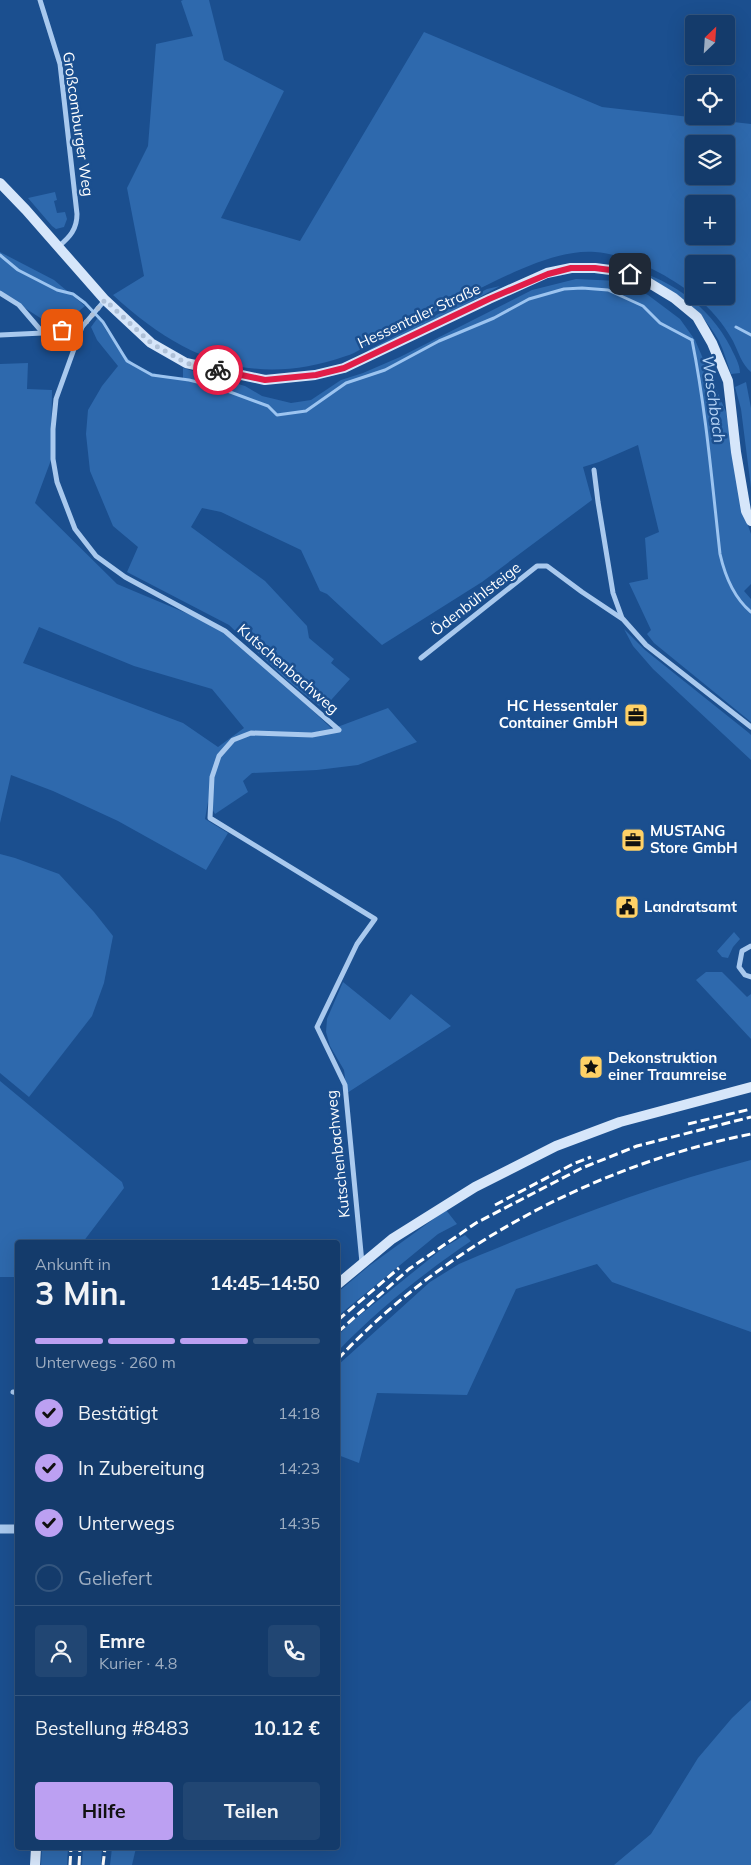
<!DOCTYPE html>
<html lang="de">
<head>
<meta charset="utf-8">
<style>
  :root { --surface:#143b6b; --page:#214673; --text:#f1f3f6; --muted:#9dadc1; --line:#33557e; --accent:#bca0f2 }
  body { margin:0; font-family:Mulish,sans-serif; background:var(--page); color:var(--text); height:100vh; display:flex; flex-direction:column; font-size:19px; white-space:nowrap }
  * { box-sizing:border-box; margin:0 }
  p { font-size:16px; color:var(--muted) }
  .icon { flex:none; width:28px; height:28px; fill:none; stroke:currentColor; stroke-width:2; stroke-linecap:round; stroke-linejoin:round }
  .map { position:relative; flex:1; overflow:hidden }
  .drawer { position:absolute; left:15px; top:1240px; width:325px; height:610px; display:flex; flex-direction:column; background:var(--surface); border-radius:5px; box-shadow:0 5px 20px #0002,0 0 0 1px var(--line) }
  .drawer>* { flex:none }
  .needle { width:32px; rotate:25deg }
  .buttons { position:absolute; left:685px; top:15px; display:grid; gap:10px }
  .buttons a { display:grid; place-items:center; width:50px; height:50px; border-radius:5px; background:var(--surface); box-shadow:0 5px 20px #0002,0 0 0 1px var(--line); font-size:25px }
  .pin { position:absolute; display:grid; place-items:center; width:42px; height:42px; color:#fff; margin:-21px; border-radius:10px; box-shadow:0 2px 8px #0006 }
  .courier { position:absolute; display:grid; place-items:center; width:50px; height:50px; margin:-25px; border:4px solid #e11d48; border-radius:50%; background:#fff; color:#222; box-shadow:0 1px 6px #0007 }
  .headline em { font-style:normal; font-weight:700 }
  .headline div { display:flex; flex-direction:column-reverse }
  .headline { display:flex; align-items:center; justify-content:space-between; height:85px; padding:0 20px }
  h1 { font-size:32px; font-weight:700; line-height:38px }
  .bar { display:grid; grid-template-columns:repeat(4,1fr); gap:8px 5px; align-content:center; height:60px; padding:0 20px }
  .bar i { height:6px; border-radius:4px; background:var(--line) }
  .bar .active { background:var(--accent) }
  .bar p { grid-column:span 4 }
  .line { display:flex; align-items:center; gap:12px; padding:0 20px; border-top:1px solid var(--line) }
  .line div { flex:1 }
  .round { display:grid; place-items:center; flex:none; width:52px; height:52px; border-radius:5px; background:var(--page) }
  ol { padding:0 20px; list-style:none }
  li { display:flex; align-items:center; gap:15px; height:55px }
  li p { margin-inline-start:auto }
  li .icon { padding:5px; border-radius:50%; background:var(--accent); color:#111; stroke-width:4 }
  li:last-child { color:var(--muted) }
  li i { width:28px; height:28px; border:2px solid var(--line); border-radius:50% }
  .action { display:flex; gap:10px; margin-top:auto; padding:10px 20px }
  .action a { flex:1; height:58px; border-radius:5px; background:var(--accent); color:#111; font-size:20px; font-weight:700; line-height:58px; text-align:center }
  .action a+a { background:var(--page); color:var(--text) }
  .map>svg:first-child { display:block }
  .green { fill:#2e69ad; fill-rule:evenodd }
  .lines { fill:none; stroke-linecap:round; stroke-linejoin:round }
  .stream { stroke:#9cc4f0; stroke-width:3 }
  .minor { stroke:#a9c9ee; stroke-width:5 }
  .tertiary { stroke:#a9c9ee; stroke-width:9 }
  .secondary { stroke:#d6e6fa; stroke-width:10 }
  .rail { stroke:#fff; stroke-width:3; stroke-dasharray:9 4; stroke-linecap:butt }
  .done { stroke:#afc1d8; stroke-width:5; stroke-dasharray:0 9 }
  .route { stroke:#e11d48; stroke-width:6 }
  .labels { text-anchor:middle; stroke-width:5; stroke-linejoin:round; paint-order:stroke }
  .street-label { font-size:15px; fill:#fff; stroke:#1b4f8f }
  .poi-label { font-size:15px; font-weight:bold; fill:#fff; stroke:#1b4f8f; text-anchor:start }
  .water-label { font-size:16px; font-style:italic; fill:#b5d3f5; stroke:#1b4f8f }
</style>
</head>
<body>
<div class="map">
<svg width="751" height="1865" viewBox="0 0 751 1865">
  <rect width="100%" height="100%" fill="#1b4f8f"/>
  <!-- green -->
  <g class="green">
    <path d="M183,0H209L224,60L284,91L221,218L300,241L424,32L602,107L751,124V372C742,365 738,351 733,341C723,323 711,309 695,296H726V264H694V295C666,274 631,255 595,252C562,249 520,269 491,283C462,297 433,313 404,328C395,332 385,335 376,340C366,345 357,353 346,356C252,389 183,359 113,295L144,276L127,188L148,146L156,44L193,36L181,1ZM694,144H726V176H694ZM694,204H726V236H694Z"/>
    <path d="M55,192L57,200L54,201L57,213L65,212L67,219L64,227L56,229L52,226L28,198Z"/>
    <path d="M0,252L54,280L85,306L73,316L45,321L0,292Z"/>
    <path d="M619,266C666,276 709,304 731,348C734,355 740,364 740,373L731,374C727,363 724,351 719,341C698,302 659,280 619,266Z"/>
    <path d="M576,279L619,281L648,295L680,319L695,340L726,412L744,514L751,534V584L744,591L751,599V722L654,643L647,634L651,630L629,583L648,579L645,538L659,532L638,445L599,462L583,467L592,500L482,582L382,645L327,594L320,591L301,550L221,512L202,508L191,527L265,581L307,626L309,638L334,659L331,663L350,679L323,709L288,681L229,625L127,572L138,547L113,526L90,471L86,434L88,410L102,386L118,366L97,340L91,327L99,316C102,325 107,332 113,340C134,371 147,373 183,379V368L245,386L262,396L291,403L311,400L341,380L363,373L400,357L532,290Z"/>
    <path d="M500,286L411,334L359,357L372,348L487,289Z"/>
    <path d="M28,363L27,389L52,390L51,460L35,503L117,584L229,631L332,729L388,708L417,742L358,765L317,770L252,773L243,781L248,792L215,814L208,802L205,819L228,833L206,870L118,821L53,791L11,775L0,823V364ZM39,627L134,666L212,689L244,728L218,747L183,723L23,663Z"/>
    <path d="M746,382L751,408V488L741,409L735,387Z"/>
    <path d="M624,629L645,650L749,733L751,735V760L653,669L633,646Z"/>
    <path d="M0,854L15,858L59,874L94,912L113,936L104,983L92,1016L29,1097L0,1073Z"/>
    <path d="M734,932L740,939L733,947L728,958L722,957L717,951Z"/>
    <path d="M706,972H722L747,997L751,994V1039L696,980Z"/>
    <path d="M343,982L390,1020L411,994L451,1026L347,1093L344,1070L330,1046L326,1032L327,1019Z"/>
    <path d="M0,1081L122,1182L124,1188L83,1242H18L17,1277H0Z"/>
    <path d="M751,1160V1332L612,1282L597,1264L516,1289L467,1395L377,1393L359,1463L338,1455V1365L430,1282L459,1264L480,1255C569,1218 658,1184 751,1160Z"/>
    <path d="M446,1210L457,1224L438,1234L338,1316V1292L369,1266Z"/>
    <path d="M465,1235L471,1241C425,1272 375,1312 338,1351V1336L349,1324L443,1248Z"/>
    <path d="M751,1700V1865H614L651,1834L698,1758L732,1718Z"/>
    <path d="M42,1848H68L67,1865H41Z"/>
    <path d="M83,1848H102L101,1865H82Z"/>
    <path d="M112,1848H136L132,1865H110Z"/>
  </g>
  <g class="lines">
    <!-- stream -->
    <g class="stream">
      <path d="M0,255L18,270L57,290L73,294L85,303L103,322L127,361L152,375L189,380L214,386L268,406L277,415L306,411L346,383L385,370L439,341L494,318L529,299L564,289L582,288L608,290L643,306L660,323L692,340"/>
      <path d="M736,327L751,335"/>
      <path d="M692,340C706,410 712,482 720,554C725,576 733,597 751,612"/>
    </g>
    <!-- minor -->
    <g class="minor">
      <path d="M40,0L60,64L77,214C77,229 70,237 59,246"/>
      <path d="M0,293L19,305L43,333"/>
      <path d="M105,300L82,327L56,399L53,429V459L57,482L75,529L96,556L125,577L225,631L339,730L312,735L251,733L233,740L219,756L212,777L210,818L375,919L357,944L317,1027L345,1085L362,1263"/>
      <path d="M0,335L43,333L82,327"/>
      <path d="M594,470L598,502L613,593L622,618L646,645L751,727"/>
      <path d="M421,658L537,566H547L582,592L621,618"/>
      <path d="M751,946L742,951L739,967L745,975L751,977"/>
      <path d="M13,1392L18,1393"/>
    </g>
    <!-- tertiary -->
    <path class="tertiary" d="M0,1529H18"/>
    <!-- secondary -->
    <g class="secondary">
      <path d="M0,183L26,210L105,300L151,343L186,363L265,380L315,375L344,368L489,299L547,273L571,268H595L618,271L641,278L674,298L697,317L712,343L728,381L736,452L746,511L751,521"/>
      <path d="M338,1284L392,1239L475,1187L556,1146L620,1122L751,1087"/>
      <path d="M35,1865L36,1848"/>
    </g>
    <!-- rail -->
    <g class="rail">
      <path d="M688,1124L751,1109"/>
      <path d="M495,1205L573,1164L591,1157"/>
      <path d="M338,1320L399,1268"/>
      <path d="M338,1332L409,1269L476,1223L582,1168L637,1146L751,1117"/>
      <path d="M338,1359C444,1245 599,1164 751,1134"/>
      <path d="M70,1865L71,1848"/>
      <path d="M79,1865L80,1848"/>
      <path d="M103,1865L105,1848"/>
    </g>
  </g>
  <g class="lines">
    <!-- done -->
    <path class="done" d="M62,330L82,327L105,300L151,343L186,363L218,370"/>
    <!-- route -->
    <path class="route" d="M218,370L265,380L316,375L344,368L489,299L548,274L571,268H595L618,271L630,274"/>
  </g>
  <!-- icons -->
  <defs>
    <g id="office-square" transform="scale(1.25)"><rect x="-9" y="-9" width="18" height="18" rx="4" fill="#ffd166" stroke="#1b4f8f"/><path d="M-6-3h4V-5.5h4V-3h4V5H-6ZM-1-4.5V-3h2v-1.5ZM-6 0V1H6V0Z" fill="#111"/></g>
    <g id="civic-square" transform="scale(1.25)"><rect x="-9" y="-9" width="18" height="18" rx="4" fill="#ffd166" stroke="#1b4f8f"/><path d="M-.6-6.5H3V-4.5H.6V-3L4-1V1h2V6H-6V1h2V-1L-.6-3ZM-1.2 2.5V6h2.4V2.5Z" fill="#111"/></g>
    <g id="sight-square" transform="scale(1.25)"><rect x="-9" y="-9" width="18" height="18" rx="4" fill="#ffd166" stroke="#1b4f8f"/><path d="M0-6L1.8-2.2L6-1.7L2.9 1.2L3.7 5.4L0 3.3L-3.7 5.4L-2.9 1.2L-6-1.7L-1.8-2.2Z" fill="#111"/></g>
  </defs>
  <g fill-rule="evenodd">
    <use href="#office-square" x="636" y="715"/>
    <use href="#office-square" x="633" y="840"/>
    <use href="#civic-square" x="627" y="907"/>
    <use href="#sight-square" x="591" y="1067"/>
  </g>
  <g class="labels">
    <!-- street labels -->
    <g class="street-label">
      <text transform="translate(78 124) rotate(82)" y="5">Großcomburger Weg</text>
      <text transform="translate(419 316) rotate(-25)" y="5">Hessentaler Straße</text>
      <text transform="translate(476 599) rotate(-38)" y="5">Ödenbühlsteige</text>
      <text transform="translate(288 669) rotate(41)" y="5">Kutschenbachweg</text>
      <text transform="translate(338 1154) rotate(-96)" y="5">Kutschenbachweg</text>
    </g>
    <!-- poi labels -->
    <g class="poi-label">
      <text x="618" y="711" text-anchor="end">HC Hessentaler<tspan x="618" dy="17">Container GmbH</tspan></text>
      <text x="650" y="836">MUSTANG<tspan x="650" dy="17">Store GmbH</tspan></text>
      <text x="644" y="912">Landratsamt</text>
      <text x="608" y="1063">Dekonstruktion<tspan x="608" dy="17">einer Traumreise</tspan></text>
    </g>
    <!-- water labels -->
    <g class="water-label">
      <text transform="translate(714 399) rotate(82)" y="6">Waschbach</text>
    </g>
  </g>
</svg>
<div class="buttons">
<a><svg class="needle" viewBox="-14 -14 28 28"><path d="M0-13l5 13h-10z" fill="#e53935"/><path d="M0 13l5-13h-10z" fill="#9dadc1"/></svg></a>
<a><svg class="icon" aria-label="locate" viewBox="0 0 24 24"><circle cx="12" cy="12" r="6"/><path d="M12 2v4M12 18v4M2 12h4M18 12h4"/></svg></a>
<a><svg class="icon" aria-label="layers" viewBox="0 0 24 24"><path d="M12 4l9 5-9 5-9-5zM3 14l9 5 9-5"/></svg></a>
<a>+</a>
<a>−</a>
</div>
<div class="pin" style="left:62px;top:330px;background:#ea580c"><svg class="icon" aria-label="bag" viewBox="0 0 24 24"><path d="M5 8h14l-1 12H6zM9 8a3 3 0 0 1 6 0"/></svg></div>
<div class="pin" style="left:630px;top:274px;background:#1f2937"><svg class="icon" aria-label="home" viewBox="0 0 24 24"><path d="M3 11l9-7 9 7M6 9v11h12V9"/></svg></div>
<div class="courier" style="left:218px;top:370px"><svg class="icon" aria-label="bike" viewBox="0 0 24 24"><circle cx="6" cy="16" r="4"/><circle cx="18" cy="16" r="4"/><path d="M6 16l4-8h5l3 8M10 8l3 8H6M13 5h3"/></svg></div>
<section class="drawer">
<div class="headline"><div><h1>3 Min.</h1><p>Ankunft in</p></div><em>14:45–14:50</em></div>
<div class="bar"><i class="active"></i><i class="active"></i><i class="active"></i><i></i><p>Unterwegs · 260 m</p></div>
<ol>
<li><svg class="icon" aria-label="check" viewBox="0 0 24 24"><path d="M5 12l5 5 9-10"/></svg>Bestätigt<p>14:18</p></li>
<li><svg class="icon" aria-label="check" viewBox="0 0 24 24"><path d="M5 12l5 5 9-10"/></svg>In Zubereitung<p>14:23</p></li>
<li><svg class="icon" aria-label="check" viewBox="0 0 24 24"><path d="M5 12l5 5 9-10"/></svg>Unterwegs<p>14:35</p></li>
<li><i></i>Geliefert</li>
</ol>
<div class="line" style="height:90px"><a class="round"><svg class="icon" aria-label="person" viewBox="0 0 24 24"><circle cx="12" cy="8" r="4"/><path d="M4 21q1-7 8-7t8 7"/></svg></a><div><b>Emre</b><p>Kurier · 4.8</p></div><a class="round"><svg class="icon" aria-label="phone" viewBox="0 0 24 24"><path d="M5 4h4l2 5-3 2q2 4 5 5l2-3 5 2v4C11 20 4 13 5 4z"/></svg></a></div>
<div class="line" style="height:65px"><div>Bestellung #8483</div><b>10.12 €</b></div>
<div class="action"><a>Hilfe</a><a>Teilen</a></div>
</section>
</div>
</body>
</html>
